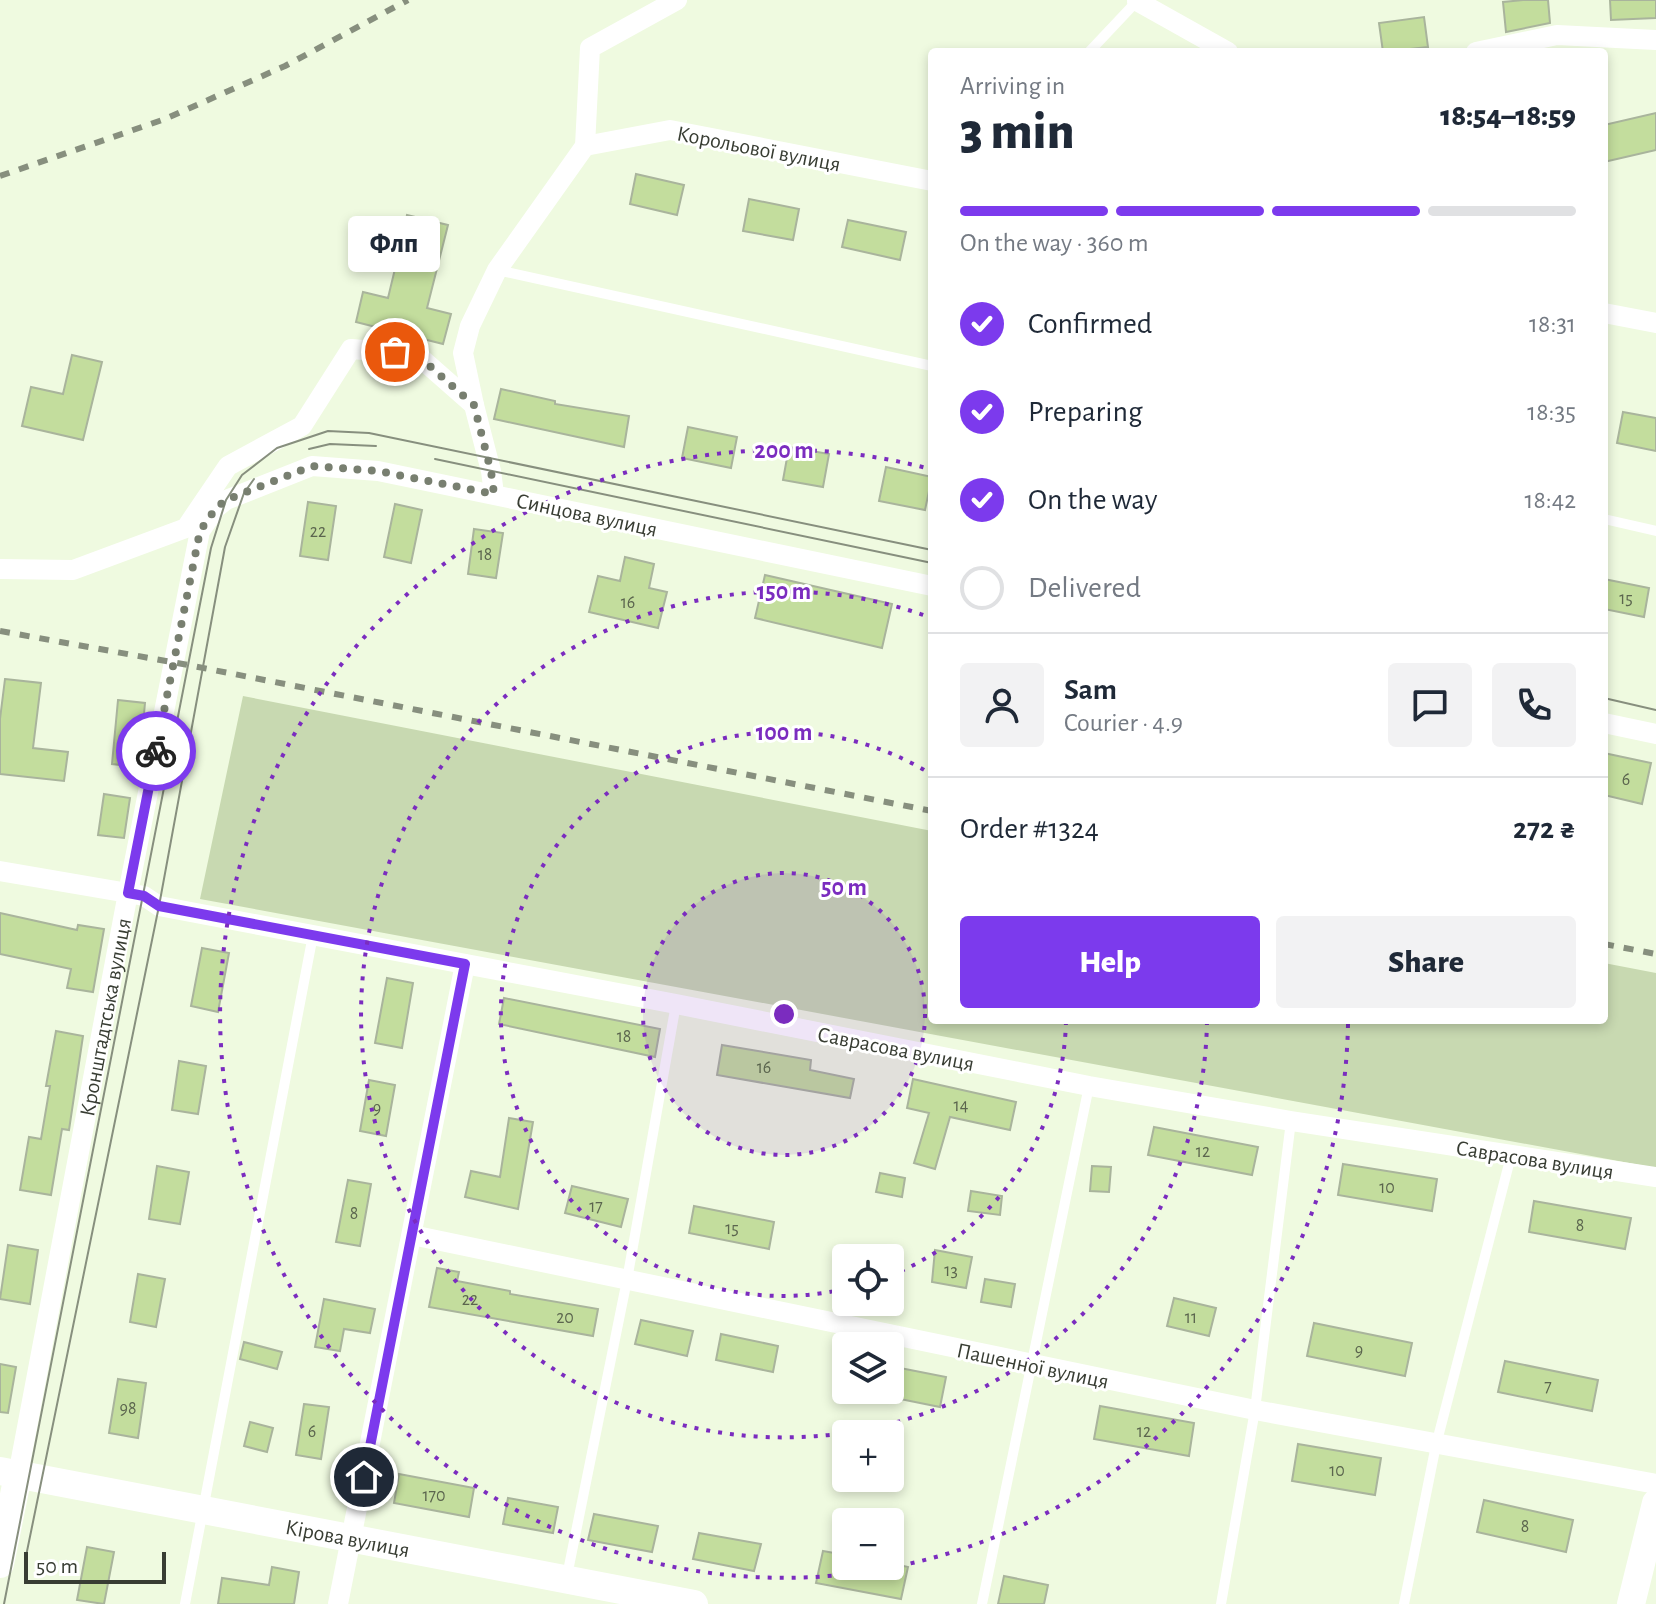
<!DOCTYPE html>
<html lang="en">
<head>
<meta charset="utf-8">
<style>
  :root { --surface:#fff; --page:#f2f2f3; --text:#1f2937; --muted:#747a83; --line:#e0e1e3; --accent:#7c3aed }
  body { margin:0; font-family:"Alegreya Sans",sans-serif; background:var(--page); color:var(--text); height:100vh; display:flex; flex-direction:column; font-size:30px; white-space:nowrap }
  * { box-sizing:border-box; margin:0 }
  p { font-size:26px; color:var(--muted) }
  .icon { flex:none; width:44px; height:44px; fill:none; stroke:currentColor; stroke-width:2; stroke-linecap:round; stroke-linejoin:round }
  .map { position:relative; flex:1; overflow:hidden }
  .side { position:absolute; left:928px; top:48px; width:680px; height:976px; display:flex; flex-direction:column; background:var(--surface); border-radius:8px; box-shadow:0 4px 12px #0003 }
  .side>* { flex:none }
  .buttons { position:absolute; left:832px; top:1244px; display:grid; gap:16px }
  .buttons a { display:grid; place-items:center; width:72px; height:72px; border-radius:8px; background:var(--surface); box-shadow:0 4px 12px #0003; font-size:40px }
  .scale { position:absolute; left:24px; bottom:20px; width:142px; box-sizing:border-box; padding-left:8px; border:4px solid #383d33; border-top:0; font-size:22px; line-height:28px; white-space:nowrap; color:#383d33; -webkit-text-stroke:6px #fff; paint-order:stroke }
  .pin { position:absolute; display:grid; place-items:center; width:68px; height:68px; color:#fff; margin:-34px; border:4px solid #fff; border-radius:50%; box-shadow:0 2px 8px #0007 }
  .courier { position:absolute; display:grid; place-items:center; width:80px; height:80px; margin:-40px; border:6px solid #7c3aed; border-radius:50%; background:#fff; color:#222; box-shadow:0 2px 10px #0007 }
  .bubble { position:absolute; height:56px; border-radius:8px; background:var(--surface); box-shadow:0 4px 12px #0003; font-size:26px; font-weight:800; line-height:56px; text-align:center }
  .headline em { font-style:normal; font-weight:800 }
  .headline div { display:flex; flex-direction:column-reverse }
  .headline { display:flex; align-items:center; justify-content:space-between; height:136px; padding:0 32px }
  h1 { font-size:52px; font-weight:800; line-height:60px }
  .bar { display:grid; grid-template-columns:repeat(4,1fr); gap:12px 8px; align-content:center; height:96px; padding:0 32px }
  .bar i { height:10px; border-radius:6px; background:var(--line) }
  .bar .selected { background:var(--accent) }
  .bar p { grid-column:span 4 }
  .line { display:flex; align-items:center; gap:20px; padding:0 32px; border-top:2px solid var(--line) }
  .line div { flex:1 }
  .round { display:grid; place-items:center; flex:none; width:84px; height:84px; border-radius:8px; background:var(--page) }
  ol { padding:0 32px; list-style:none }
  li { display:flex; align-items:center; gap:24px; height:88px }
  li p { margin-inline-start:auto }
  li .icon { padding:8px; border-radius:50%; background:var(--accent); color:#fff; stroke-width:4 }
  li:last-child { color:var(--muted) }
  li i { width:44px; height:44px; border:4px solid var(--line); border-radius:50% }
  .action { display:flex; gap:16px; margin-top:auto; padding:16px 32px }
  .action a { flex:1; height:92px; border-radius:8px; background:var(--accent); color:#fff; font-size:32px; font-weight:800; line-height:92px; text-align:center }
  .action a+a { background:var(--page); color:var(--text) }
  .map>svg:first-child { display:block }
  .green { fill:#c8d9b1 }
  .building { fill:#c3dd9d; stroke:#a9b49c; stroke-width:2 }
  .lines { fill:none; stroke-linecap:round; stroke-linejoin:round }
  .lane { stroke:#fff; stroke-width:10 }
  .street { stroke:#fff; stroke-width:20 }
  .secondary { stroke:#fff; stroke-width:28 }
  .tram { stroke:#878f7e; stroke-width:2 }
  .rail { stroke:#878f7e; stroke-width:6; stroke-dasharray:10 10; stroke-linecap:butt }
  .done { stroke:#787f70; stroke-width:8; stroke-dasharray:0 14.4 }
  .route { stroke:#7c3aed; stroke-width:10 }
  .ring { fill:none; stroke:#7b2cbf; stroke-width:4; stroke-dasharray:4 8 }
  .labels { text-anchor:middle; stroke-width:6; stroke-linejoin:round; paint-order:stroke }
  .number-label { font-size:18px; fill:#5b654e }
  .street-label { font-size:22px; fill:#383d33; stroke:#fff }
  .centre { fill:#7b2cbf; stroke:#fff; stroke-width:4 }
  .ring-label { font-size:24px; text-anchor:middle; font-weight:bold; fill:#7b2cbf; stroke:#fff; stroke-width:6; stroke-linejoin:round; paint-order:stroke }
</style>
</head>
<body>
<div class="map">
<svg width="1656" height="1604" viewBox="0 0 1656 1604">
  <rect width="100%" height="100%" fill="#effae0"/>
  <!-- green -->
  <path class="green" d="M243,696L932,831V1020H1604V963L1656,973V1168L200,899Z"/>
  <!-- building -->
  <g class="building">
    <path d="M1523,0H1548L1550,23L1506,32L1503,2Z"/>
    <path d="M1610,0H1656V18L1611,20Z"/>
    <path d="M1424,17L1428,47L1383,52L1379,23Z"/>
    <path d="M1656,113V150L1604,162V125Z"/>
    <path d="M636,174L684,185L677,215L630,204Z"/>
    <path d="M749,199L799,209L793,240L743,231Z"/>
    <path d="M407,215L448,225L427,308L451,314L443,344L356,322L363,292L388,298L400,248L386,244L391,221L405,225Z"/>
    <path d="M848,220L906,232L900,260L842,247Z"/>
    <path d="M72,355L102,362L83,440L22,426L31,387L63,394Z"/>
    <path d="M501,389L555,401V404L629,416L624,447L494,419Z"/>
    <path d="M1623,412L1656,418V451L1617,443Z"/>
    <path d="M688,427L737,437L731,468L682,458Z"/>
    <path d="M789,447L829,454L823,487L783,480Z"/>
    <path d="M886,467L932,477L925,510L879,501Z"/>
    <path d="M308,502L336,506L328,560L300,556Z"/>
    <path d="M395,504L422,510L411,563L384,557Z"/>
    <path d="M474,529L503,533L496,578L468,574Z"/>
    <path d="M625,557L654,564L649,588L667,592L658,628L589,612L598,576L620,581Z"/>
    <path d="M765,575L892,604L882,648L755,618Z"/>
    <path d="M1604,579L1649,588L1644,617L1604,609Z"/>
    <path d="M5,679L41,683L33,748L68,752L64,781L0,774V719Z"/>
    <path d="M118,700L145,703L139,767L112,764Z"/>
    <path d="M1604,753L1651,763L1642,804L1604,795Z"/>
    <path d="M104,794L130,798L124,838L98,835Z"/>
    <path d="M0,913L77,930L78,925L104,929L93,992L67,988L71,969L0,954Z"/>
    <path d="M202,948L229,953L218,1012L191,1006Z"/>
    <path d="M387,978L413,983L402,1048L375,1043Z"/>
    <path d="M504,998L660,1029L655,1057L499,1024Z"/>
    <path d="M56,1031L83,1036L69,1130L62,1129L51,1195L20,1190L29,1137L41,1139L50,1086H46Z"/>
    <path d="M722,1045L811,1060L810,1070L854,1079L850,1098L717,1075Z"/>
    <path d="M179,1061L206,1066L198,1114L172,1110Z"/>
    <path d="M913,1079L1016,1102L1010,1130L950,1117L935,1169L914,1163L929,1113L907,1108Z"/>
    <path d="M369,1080L395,1085L386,1136L360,1131Z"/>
    <path d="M509,1118L533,1122L518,1209L465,1197L471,1171L500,1177Z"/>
    <path d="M1154,1127L1258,1147L1252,1175L1148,1155Z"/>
    <path d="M1343,1164L1437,1179L1432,1211L1338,1195Z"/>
    <path d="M157,1166L189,1172L180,1224L149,1219Z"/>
    <path d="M1092,1166L1111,1167L1109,1192L1090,1191Z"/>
    <path d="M880,1173L905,1178L902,1197L876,1192Z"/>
    <path d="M348,1180L371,1184L360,1246L336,1242Z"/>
    <path d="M572,1186L628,1199L621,1227L565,1213Z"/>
    <path d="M971,1191L1002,1196L1000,1215L968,1211Z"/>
    <path d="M1534,1201L1631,1218L1625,1249L1529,1232Z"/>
    <path d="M694,1206L774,1222L769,1249L689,1233Z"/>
    <path d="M8,1245L38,1250L30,1304L0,1299Z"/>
    <path d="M935,1250L972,1257L966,1288L932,1282Z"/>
    <path d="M437,1268L459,1272L457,1281L510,1291V1294L598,1309L593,1336L429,1307Z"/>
    <path d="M138,1274L165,1279L156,1327L130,1322Z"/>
    <path d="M985,1279L1015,1284L1011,1307L981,1302Z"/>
    <path d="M1174,1298L1216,1308L1209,1336L1167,1326Z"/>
    <path d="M324,1299L375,1309L370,1333L344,1329L340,1351L315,1347Z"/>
    <path d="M641,1320L693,1331L687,1356L635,1344Z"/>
    <path d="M1314,1323L1412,1343L1405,1376L1307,1356Z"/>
    <path d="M721,1334L778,1346L773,1372L716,1360Z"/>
    <path d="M244,1342L282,1352L277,1369L240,1359Z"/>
    <path d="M1505,1361L1598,1380L1592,1411L1498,1392Z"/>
    <path d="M0,1364L16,1367L8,1413L0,1412Z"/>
    <path d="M890,1366L946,1377L940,1407L890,1397Z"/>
    <path d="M118,1379L146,1383L138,1438L109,1433Z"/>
    <path d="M304,1404L329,1407L321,1459L296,1455Z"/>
    <path d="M1100,1406L1194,1423L1189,1456L1094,1439Z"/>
    <path d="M250,1422L273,1428L267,1452L244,1446Z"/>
    <path d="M1298,1444L1381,1458L1375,1495L1292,1481Z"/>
    <path d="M399,1474L474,1488L469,1517L394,1503Z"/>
    <path d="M508,1498L558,1507L553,1533L503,1524Z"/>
    <path d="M1484,1500L1573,1520L1566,1552L1477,1532Z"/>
    <path d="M594,1514L658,1526L652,1552L588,1540Z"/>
    <path d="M699,1533L761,1544L754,1571L693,1559Z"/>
    <path d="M87,1547L114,1552L104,1604L77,1600Z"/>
    <path d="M823,1551L846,1555V1566H890V1563L908,1567L901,1599L816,1583Z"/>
    <path d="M272,1567L299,1572L294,1604H218L222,1578L269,1585Z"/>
    <path d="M1004,1576L1048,1585L1044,1604H998Z"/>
  </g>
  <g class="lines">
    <!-- lane -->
    <g class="lane">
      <path d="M1089,52L1137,1"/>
      <path d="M497,270L932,366"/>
      <path d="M1604,519L1656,531"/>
      <path d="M567,1576L627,1280L676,1004"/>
      <path d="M185,1604L313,935"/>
      <path d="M982,1604L1089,1086"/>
      <path d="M1221,1604L1255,1410L1291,1121"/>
      <path d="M1404,1604L1436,1445L1511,1156"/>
    </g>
    <!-- street -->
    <g class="street">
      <path d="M1137,1L1228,52"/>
      <path d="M1476,52L1557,35L1656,40"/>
      <path d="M585,146L670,130L932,181"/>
      <path d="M1604,313L1656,323"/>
      <path d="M474,405L463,353L470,326L497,270L585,146L590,48L677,0"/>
      <path d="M0,569L73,570L186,528L228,466L302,426L351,349L416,354L474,405L491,471L494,494"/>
      <path d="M1604,723L1656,734"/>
      <path d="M0,871L128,893L144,896L159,906L676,1004L1089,1086L1291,1121L1656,1177"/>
      <path d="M412,1235L1255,1410L1656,1484"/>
      <path id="s1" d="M18,1475L128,893L200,531L216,508L226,500L312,466L378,471L932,586"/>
      <path d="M338,1604L465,964"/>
    </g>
    <!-- secondary -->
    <g class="secondary">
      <path id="s2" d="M0,1471L694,1604"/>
      <path d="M0,1564L18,1475"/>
      <path d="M1631,1604L1656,1503"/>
    </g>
    <!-- tram -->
    <g class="tram">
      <path d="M309,449L330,444L376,446"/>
      <path d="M435,459L932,563"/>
      <path d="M1604,698L1656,710"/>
      <path d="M25,1561L159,906L225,547L244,493L254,479"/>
      <path d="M4,1604L211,548L226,500L242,475L277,448L328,431L369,433L932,550"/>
    </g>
    <!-- rail -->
    <g class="rail">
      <path d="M0,176L165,119L285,66L408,0"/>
      <path d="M0,631L188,665L932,811"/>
      <path d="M1604,944L1656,954"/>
    </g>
  </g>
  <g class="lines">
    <!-- done -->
    <path class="done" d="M156,751L200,531L216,508L226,500L312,466L378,471L494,494L491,471L474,405L416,354L395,352"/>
    <!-- route -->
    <path class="route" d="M156,751L128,893L144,896L159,906L465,964L364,1477"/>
  </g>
  <!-- distance rings -->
  <circle cx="784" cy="1014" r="141" fill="#7b2cbf" fill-opacity=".12"/>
  <g class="ring">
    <circle cx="784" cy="1014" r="141"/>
    <path d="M1066 1021A282 282 0 0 1 892 1275M845 1289A282 282 0 1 1 931 774"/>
    <path d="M1207 1021A423 423 0 1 1 929 617"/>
    <path d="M1348 1024A564 564 0 1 1 930 469"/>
  </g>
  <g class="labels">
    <!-- number labels -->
    <g class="number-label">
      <text x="318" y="537">22</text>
      <text x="485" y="560">18</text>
      <text x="1626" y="604">15</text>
      <text x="628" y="608">16</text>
      <text x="1626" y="785">6</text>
      <text x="624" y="1042">18</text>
      <text x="764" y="1073">16</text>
      <text x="961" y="1111">14</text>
      <text x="377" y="1114">9</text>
      <text x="1203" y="1157">12</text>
      <text x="1387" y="1193">10</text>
      <text x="596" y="1212">17</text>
      <text x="354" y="1219">8</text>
      <text x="1580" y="1231">8</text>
      <text x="732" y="1234">15</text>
      <text x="951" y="1276">13</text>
      <text x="470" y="1305">22</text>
      <text x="565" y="1323">20</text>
      <text x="1191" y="1323">11</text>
      <text x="1359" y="1356">9</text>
      <text x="1548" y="1392">7</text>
      <text x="128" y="1414">98</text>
      <text x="312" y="1437">6</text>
      <text x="1144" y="1437">12</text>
      <text x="1337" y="1476">10</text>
      <text x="434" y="1501">170</text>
      <text x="1525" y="1532">8</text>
    </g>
    <!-- street labels -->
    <g class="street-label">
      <text transform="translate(759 148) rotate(11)" y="8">Корольової вулиця</text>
      <text transform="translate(587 514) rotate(12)" y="8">Синцова вулиця</text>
      <text dy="8" stroke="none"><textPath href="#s1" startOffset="466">Кронштадтська вулиця</textPath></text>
      <text transform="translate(896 1048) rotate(11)" y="8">Саврасова вулиця</text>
      <text transform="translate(1535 1159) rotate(9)" y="8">Саврасова вулиця</text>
      <text transform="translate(1033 1365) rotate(12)" y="8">Пашенної вулиця</text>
      <text dy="8" stroke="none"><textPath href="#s2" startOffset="354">Кірова вулиця</textPath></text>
    </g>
  </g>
  <circle cx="784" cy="1014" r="12" class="centre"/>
  <g class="ring-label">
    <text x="784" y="458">200 m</text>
    <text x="784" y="599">150 m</text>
    <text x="784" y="740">100 m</text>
    <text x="844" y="895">50 m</text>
  </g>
</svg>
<div class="buttons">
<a><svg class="icon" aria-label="locate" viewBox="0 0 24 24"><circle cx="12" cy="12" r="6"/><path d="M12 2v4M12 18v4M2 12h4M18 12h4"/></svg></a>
<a><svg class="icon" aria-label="layers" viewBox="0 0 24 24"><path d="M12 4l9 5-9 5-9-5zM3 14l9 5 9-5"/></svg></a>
<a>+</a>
<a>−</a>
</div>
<div class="scale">50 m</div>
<div class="pin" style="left:395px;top:352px;background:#ea580c"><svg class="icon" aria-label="bag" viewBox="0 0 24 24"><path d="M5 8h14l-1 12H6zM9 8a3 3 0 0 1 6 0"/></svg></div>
<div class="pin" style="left:364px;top:1477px;background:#1f2937"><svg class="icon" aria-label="home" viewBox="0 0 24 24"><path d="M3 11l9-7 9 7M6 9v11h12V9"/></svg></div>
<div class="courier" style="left:156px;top:751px"><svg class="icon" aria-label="bike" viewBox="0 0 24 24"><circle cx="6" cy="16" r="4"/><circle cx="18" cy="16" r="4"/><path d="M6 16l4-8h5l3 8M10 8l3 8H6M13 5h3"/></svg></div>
<div class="bubble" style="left:348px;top:216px;width:92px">Флп</div>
<section class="side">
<div class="headline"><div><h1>3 min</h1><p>Arriving in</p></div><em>18:54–18:59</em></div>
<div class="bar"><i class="selected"></i><i class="selected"></i><i class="selected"></i><i></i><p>On the way · 360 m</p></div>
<ol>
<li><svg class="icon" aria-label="check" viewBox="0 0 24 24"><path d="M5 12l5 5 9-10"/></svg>Confirmed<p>18:31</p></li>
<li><svg class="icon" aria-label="check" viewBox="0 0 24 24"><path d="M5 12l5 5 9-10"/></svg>Preparing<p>18:35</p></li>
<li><svg class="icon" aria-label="check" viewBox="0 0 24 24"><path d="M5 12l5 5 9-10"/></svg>On the way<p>18:42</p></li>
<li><i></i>Delivered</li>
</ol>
<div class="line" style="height:144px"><a class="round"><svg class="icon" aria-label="person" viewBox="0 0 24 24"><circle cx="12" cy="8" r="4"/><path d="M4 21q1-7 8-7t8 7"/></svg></a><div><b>Sam</b><p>Courier · 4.9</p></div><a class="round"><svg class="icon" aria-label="chat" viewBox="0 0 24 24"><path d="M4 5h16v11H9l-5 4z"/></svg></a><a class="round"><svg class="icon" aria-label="phone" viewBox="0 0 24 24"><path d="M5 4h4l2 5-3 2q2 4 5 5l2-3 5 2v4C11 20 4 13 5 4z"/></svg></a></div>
<div class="line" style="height:104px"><div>Order #1324</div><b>272 ₴</b></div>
<div class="action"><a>Help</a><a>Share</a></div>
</section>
</div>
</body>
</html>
